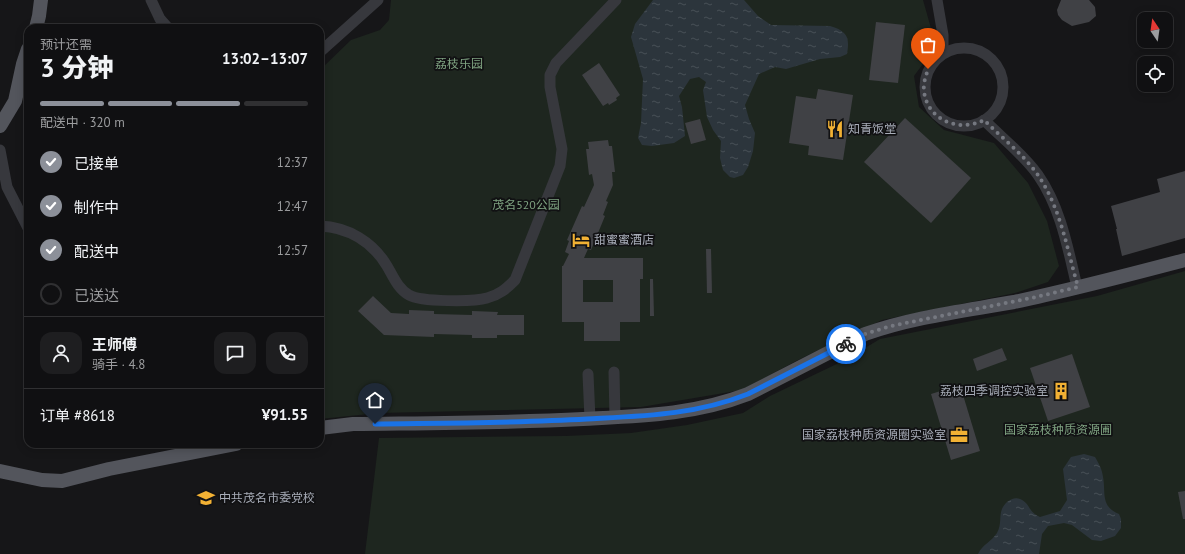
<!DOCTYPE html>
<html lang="zh">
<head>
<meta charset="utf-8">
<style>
  :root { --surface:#101012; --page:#1e1e20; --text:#f1f3f6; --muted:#9c9d9f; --line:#303032; --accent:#8c9099 }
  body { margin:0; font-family:"PT Sans","Noto Sans SC",sans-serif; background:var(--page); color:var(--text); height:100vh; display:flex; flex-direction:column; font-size:15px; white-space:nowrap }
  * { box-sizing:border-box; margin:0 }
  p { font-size:13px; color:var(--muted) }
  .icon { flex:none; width:22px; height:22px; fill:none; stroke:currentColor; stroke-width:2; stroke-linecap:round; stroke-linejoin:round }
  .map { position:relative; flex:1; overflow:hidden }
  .side { position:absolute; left:24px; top:24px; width:300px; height:424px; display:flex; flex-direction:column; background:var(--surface); border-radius:12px; box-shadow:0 2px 10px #0003,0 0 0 1px var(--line) }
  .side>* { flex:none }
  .needle { width:26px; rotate:347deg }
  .buttons { position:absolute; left:1137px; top:12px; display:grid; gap:8px }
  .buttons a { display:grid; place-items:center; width:36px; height:36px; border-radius:8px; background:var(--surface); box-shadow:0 2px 10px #0003,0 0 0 1px var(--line); font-size:20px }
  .pin { position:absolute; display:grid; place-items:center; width:34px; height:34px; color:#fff; margin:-41px -17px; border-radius:50% 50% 50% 0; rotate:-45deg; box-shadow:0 0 4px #0007 }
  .pin .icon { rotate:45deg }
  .courier { position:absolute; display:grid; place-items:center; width:40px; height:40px; margin:-20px; border:3px solid #1a73e8; border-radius:50%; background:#fff; color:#222; box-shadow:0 1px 5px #0007 }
  .overview em { font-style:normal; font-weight:800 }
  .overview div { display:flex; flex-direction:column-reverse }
  .overview { display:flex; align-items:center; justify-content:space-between; height:68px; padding:0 16px }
  h1 { font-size:26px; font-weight:800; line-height:30px }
  .bar { display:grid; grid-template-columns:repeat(4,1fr); gap:6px 4px; align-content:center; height:48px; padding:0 16px }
  .bar i { height:5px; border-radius:3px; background:var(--line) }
  .bar .active { background:var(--accent) }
  .bar p { grid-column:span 4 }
  .line { display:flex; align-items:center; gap:10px; padding:0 16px; border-top:1px solid var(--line) }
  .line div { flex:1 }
  .round { display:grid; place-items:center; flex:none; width:42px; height:42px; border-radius:12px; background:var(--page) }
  ol { padding:0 16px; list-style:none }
  li { display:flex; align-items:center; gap:12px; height:44px }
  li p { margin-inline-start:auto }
  li .icon { padding:4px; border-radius:50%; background:var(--accent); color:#fff; stroke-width:4 }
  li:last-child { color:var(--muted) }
  li i { width:22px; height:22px; border:2px solid var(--line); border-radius:50% }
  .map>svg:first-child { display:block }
  .park { fill:#1e261f }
  .water { fill:url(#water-ripples) }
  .building { fill:#404145; fill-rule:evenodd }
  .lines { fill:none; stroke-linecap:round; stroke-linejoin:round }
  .minor { stroke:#37383d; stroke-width:11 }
  .major { stroke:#53555c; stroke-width:14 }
  .done { stroke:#757880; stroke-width:4; stroke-dasharray:0 7.2 }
  .route { stroke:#1a73e8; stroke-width:5 }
  .labels { text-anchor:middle; stroke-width:3.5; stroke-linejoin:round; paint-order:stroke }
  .park-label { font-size:12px; fill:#7fa381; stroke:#111113 }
  .poi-label { font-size:12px; fill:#a8adb8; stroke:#111113; text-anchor:start }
</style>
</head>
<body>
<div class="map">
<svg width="1185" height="554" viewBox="0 0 1185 554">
  <defs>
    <pattern id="water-ripples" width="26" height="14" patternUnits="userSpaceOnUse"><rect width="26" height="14" fill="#2c353c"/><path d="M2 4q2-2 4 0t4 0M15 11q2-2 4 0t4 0" fill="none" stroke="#485056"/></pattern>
  </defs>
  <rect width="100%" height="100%" fill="#161618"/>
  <!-- park -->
  <g class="park">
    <path d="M391,0H923L936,46L914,76L919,107L944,130L994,143L1028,183L1047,221L1059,266L1048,282L1015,293L882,320L796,361L742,390L641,407L378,413L320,419V70L351,40L380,30L389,20Z"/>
    <path d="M1185,271V554H365L379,438L566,436L631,433L687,425L743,413L770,396L845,360L880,339L1097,296Z"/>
  </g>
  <!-- water -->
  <g class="water">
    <path d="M653,0H744L758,16L771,25L830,26C847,31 850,37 847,54L840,57L820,59L786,69L775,67L759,74L745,105L749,119L755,133L753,151L748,167L743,175L734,178L730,177L723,170L720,158L721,141L713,130L707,117L703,90L706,82L699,77L690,79L679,96L682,107L685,136L674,143L652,146L642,145L638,138L641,123L643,79L631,37L635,24Z"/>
    <path d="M1084,454L1095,457C1099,464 1102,469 1103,477C1106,493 1100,506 1119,514L1121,519V528L1115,536L1101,541L1092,540L1072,525L1064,523L1048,526L1042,534L1039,554H978C983,544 991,542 997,533C1002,524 999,516 1002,509C1005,502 1013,496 1020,499C1030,503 1028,512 1040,517L1060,511L1067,500L1063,469L1071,457Z"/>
  </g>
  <!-- building -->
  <g class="building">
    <path d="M1061,0H1089L1095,7L1096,16L1089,22L1072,26L1062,20L1058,15L1057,10Z"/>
    <path d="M876,22L905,25L898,83L869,80Z"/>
    <path d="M599,63L620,95L616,98L617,100L609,105L608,103L603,106L582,75Z"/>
    <path d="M818,89L853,95L843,160L808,155L809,146L789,143L796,96L816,99Z"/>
    <path d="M905,118L971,178L931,223L864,162Z"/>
    <path d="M700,119L706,140L691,144L685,123Z"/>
    <path d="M608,140L609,146H612L615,172H612L613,185L606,201L608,202L603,215L605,216L591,250L588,249L584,258H643V279H640V322H620V341H584V322H562V266H563L569,254L565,252L569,241L567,240L582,206L584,207L594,185L592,174L589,175L586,149H589L588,142ZM583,280H613V302H583Z"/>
    <path d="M1185,171V238L1122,256L1116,229H1117L1111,206L1160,192L1157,179Z"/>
    <path d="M706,249H711L712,293H707Z"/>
    <path d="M650,279H653L654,316H650Z"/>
    <path d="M373,296L391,313L409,314V310L434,311V314L472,315V311L498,312L497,315H524V335H497V338H472V335L434,334V337L384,335L358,311Z"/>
    <path d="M1002,348L1007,360L977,371L973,359Z"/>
    <path d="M1072,354L1090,407L1048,421L1030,368Z"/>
    <path d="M960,385L980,451L951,460L931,394Z"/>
    <path d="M1185,491V519H1183L1178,492Z"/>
  </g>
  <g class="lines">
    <!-- minor -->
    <g class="minor">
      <path d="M151,0L160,19L168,28"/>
      <path d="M937,0L943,35V53"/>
      <circle cx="964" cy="87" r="39"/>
      <path d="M320,52L378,0"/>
      <path d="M984,120C1002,138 1023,154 1038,175C1061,208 1068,249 1077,287"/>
      <path d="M0,150L7,187L28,228"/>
      <path d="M320,226C348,227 373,242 387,266C393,276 398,289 409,295C421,302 474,302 487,298C499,295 506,289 515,280L560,166L562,149L550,87V75L556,63L616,0"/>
      <path d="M614,372L615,418"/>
      <path d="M588,374L590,419"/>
    </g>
    <!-- major -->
    <g class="major">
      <path d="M36,28L39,16L41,0"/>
      <path d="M0,126L15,101L23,64L28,49"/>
      <path d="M320,428L353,424C430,423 507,423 583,419C640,416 694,415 748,394L865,334C913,317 964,311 1014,302C1071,290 1128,275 1185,260"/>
      <path d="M0,471L42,480L62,481L109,469L236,444"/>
    </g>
  </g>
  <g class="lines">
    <!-- done -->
    <path class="done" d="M846,344L865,334L891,326L1036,297L1078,287C1067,249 1061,209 1038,175C1023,154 1002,138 984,120C959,133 927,120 924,91C923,83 926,76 928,69"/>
    <!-- route -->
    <path class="route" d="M375,424C446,423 517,423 587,419C643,416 695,415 748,394L846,344"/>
  </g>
  <!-- icons -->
  <defs>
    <g id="restaurant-bare" transform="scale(1.38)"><path d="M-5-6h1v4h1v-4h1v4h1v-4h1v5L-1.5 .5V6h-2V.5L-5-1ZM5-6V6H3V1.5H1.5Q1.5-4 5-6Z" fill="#f2b134" stroke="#111113" stroke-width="2.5" paint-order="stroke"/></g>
    <g id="hotel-bare" transform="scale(1.38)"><path d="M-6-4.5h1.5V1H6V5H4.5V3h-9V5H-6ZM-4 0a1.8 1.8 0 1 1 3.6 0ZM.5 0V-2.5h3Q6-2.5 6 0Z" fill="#f2b134" stroke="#111113" stroke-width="2.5" paint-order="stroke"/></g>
    <g id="building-bare" transform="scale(1.38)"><path d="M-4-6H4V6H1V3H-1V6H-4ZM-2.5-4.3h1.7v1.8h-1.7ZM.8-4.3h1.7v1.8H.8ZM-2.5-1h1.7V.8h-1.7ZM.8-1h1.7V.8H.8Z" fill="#f2b134" stroke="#111113" stroke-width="2.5" paint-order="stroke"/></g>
    <g id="office-bare" transform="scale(1.38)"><path d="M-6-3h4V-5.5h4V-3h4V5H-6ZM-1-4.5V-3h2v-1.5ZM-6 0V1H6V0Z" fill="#f2b134" stroke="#111113" stroke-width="2.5" paint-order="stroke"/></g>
    <g id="university-bare" transform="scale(1.38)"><path d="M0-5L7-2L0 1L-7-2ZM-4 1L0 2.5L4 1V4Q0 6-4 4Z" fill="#f2b134" stroke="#111113" stroke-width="2.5" paint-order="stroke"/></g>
  </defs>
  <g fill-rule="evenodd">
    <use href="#restaurant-bare" x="835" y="129"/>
    <use href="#hotel-bare" x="581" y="240"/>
    <use href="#building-bare" x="1061" y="391"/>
    <use href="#office-bare" x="959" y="435"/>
    <use href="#university-bare" x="206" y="498"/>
  </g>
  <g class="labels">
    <!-- park labels -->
    <g class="park-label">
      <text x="459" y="68">荔枝乐园</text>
      <text x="526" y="209">茂名520公园</text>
      <text x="1058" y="434">国家荔枝种质资源圃</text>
    </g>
    <!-- poi labels -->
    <g class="poi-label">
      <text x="848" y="133">知青饭堂</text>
      <text x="594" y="244">甜蜜蜜酒店</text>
      <text x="1048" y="395" text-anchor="end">荔枝四季调控实验室</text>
      <text x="946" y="439" text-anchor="end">国家荔枝种质资源圈实验室</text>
      <text x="219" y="502">中共茂名市委党校</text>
    </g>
  </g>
</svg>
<div class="buttons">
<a><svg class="needle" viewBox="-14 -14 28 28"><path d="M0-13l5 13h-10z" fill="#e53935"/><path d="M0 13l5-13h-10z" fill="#9c9d9f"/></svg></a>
<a><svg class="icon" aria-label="locate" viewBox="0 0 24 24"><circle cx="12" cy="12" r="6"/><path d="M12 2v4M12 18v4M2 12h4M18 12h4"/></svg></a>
</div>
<div class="pin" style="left:928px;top:69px;background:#ea580c"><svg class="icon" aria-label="bag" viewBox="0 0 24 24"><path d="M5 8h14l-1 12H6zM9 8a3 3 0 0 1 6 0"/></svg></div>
<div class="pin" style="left:375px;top:424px;background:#1f2937"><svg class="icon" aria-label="home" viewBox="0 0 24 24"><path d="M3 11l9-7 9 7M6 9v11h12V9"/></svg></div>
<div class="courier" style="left:846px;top:344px"><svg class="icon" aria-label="bike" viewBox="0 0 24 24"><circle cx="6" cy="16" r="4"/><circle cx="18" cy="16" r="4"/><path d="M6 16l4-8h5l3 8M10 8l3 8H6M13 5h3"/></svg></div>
<section class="side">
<div class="overview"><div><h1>3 分钟</h1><p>预计还需</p></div><em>13:02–13:07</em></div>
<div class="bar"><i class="active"></i><i class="active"></i><i class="active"></i><i></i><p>配送中 · 320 m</p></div>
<ol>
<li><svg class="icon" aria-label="check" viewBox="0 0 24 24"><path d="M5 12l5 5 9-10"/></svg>已接单<p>12:37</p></li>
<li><svg class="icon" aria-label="check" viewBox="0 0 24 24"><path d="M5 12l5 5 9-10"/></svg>制作中<p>12:47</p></li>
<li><svg class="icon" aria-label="check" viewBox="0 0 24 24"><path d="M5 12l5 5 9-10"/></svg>配送中<p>12:57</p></li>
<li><i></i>已送达</li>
</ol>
<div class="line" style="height:72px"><a class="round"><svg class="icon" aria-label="person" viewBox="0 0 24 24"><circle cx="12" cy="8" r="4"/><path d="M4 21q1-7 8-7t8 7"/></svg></a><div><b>王师傅</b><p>骑手 · 4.8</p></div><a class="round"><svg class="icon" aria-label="chat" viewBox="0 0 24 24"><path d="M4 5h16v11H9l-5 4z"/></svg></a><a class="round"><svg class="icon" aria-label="phone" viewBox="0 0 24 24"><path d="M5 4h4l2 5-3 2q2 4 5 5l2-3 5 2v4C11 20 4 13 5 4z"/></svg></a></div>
<div class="line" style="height:52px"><div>订单 #8618</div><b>¥91.55</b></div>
</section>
</div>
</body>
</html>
